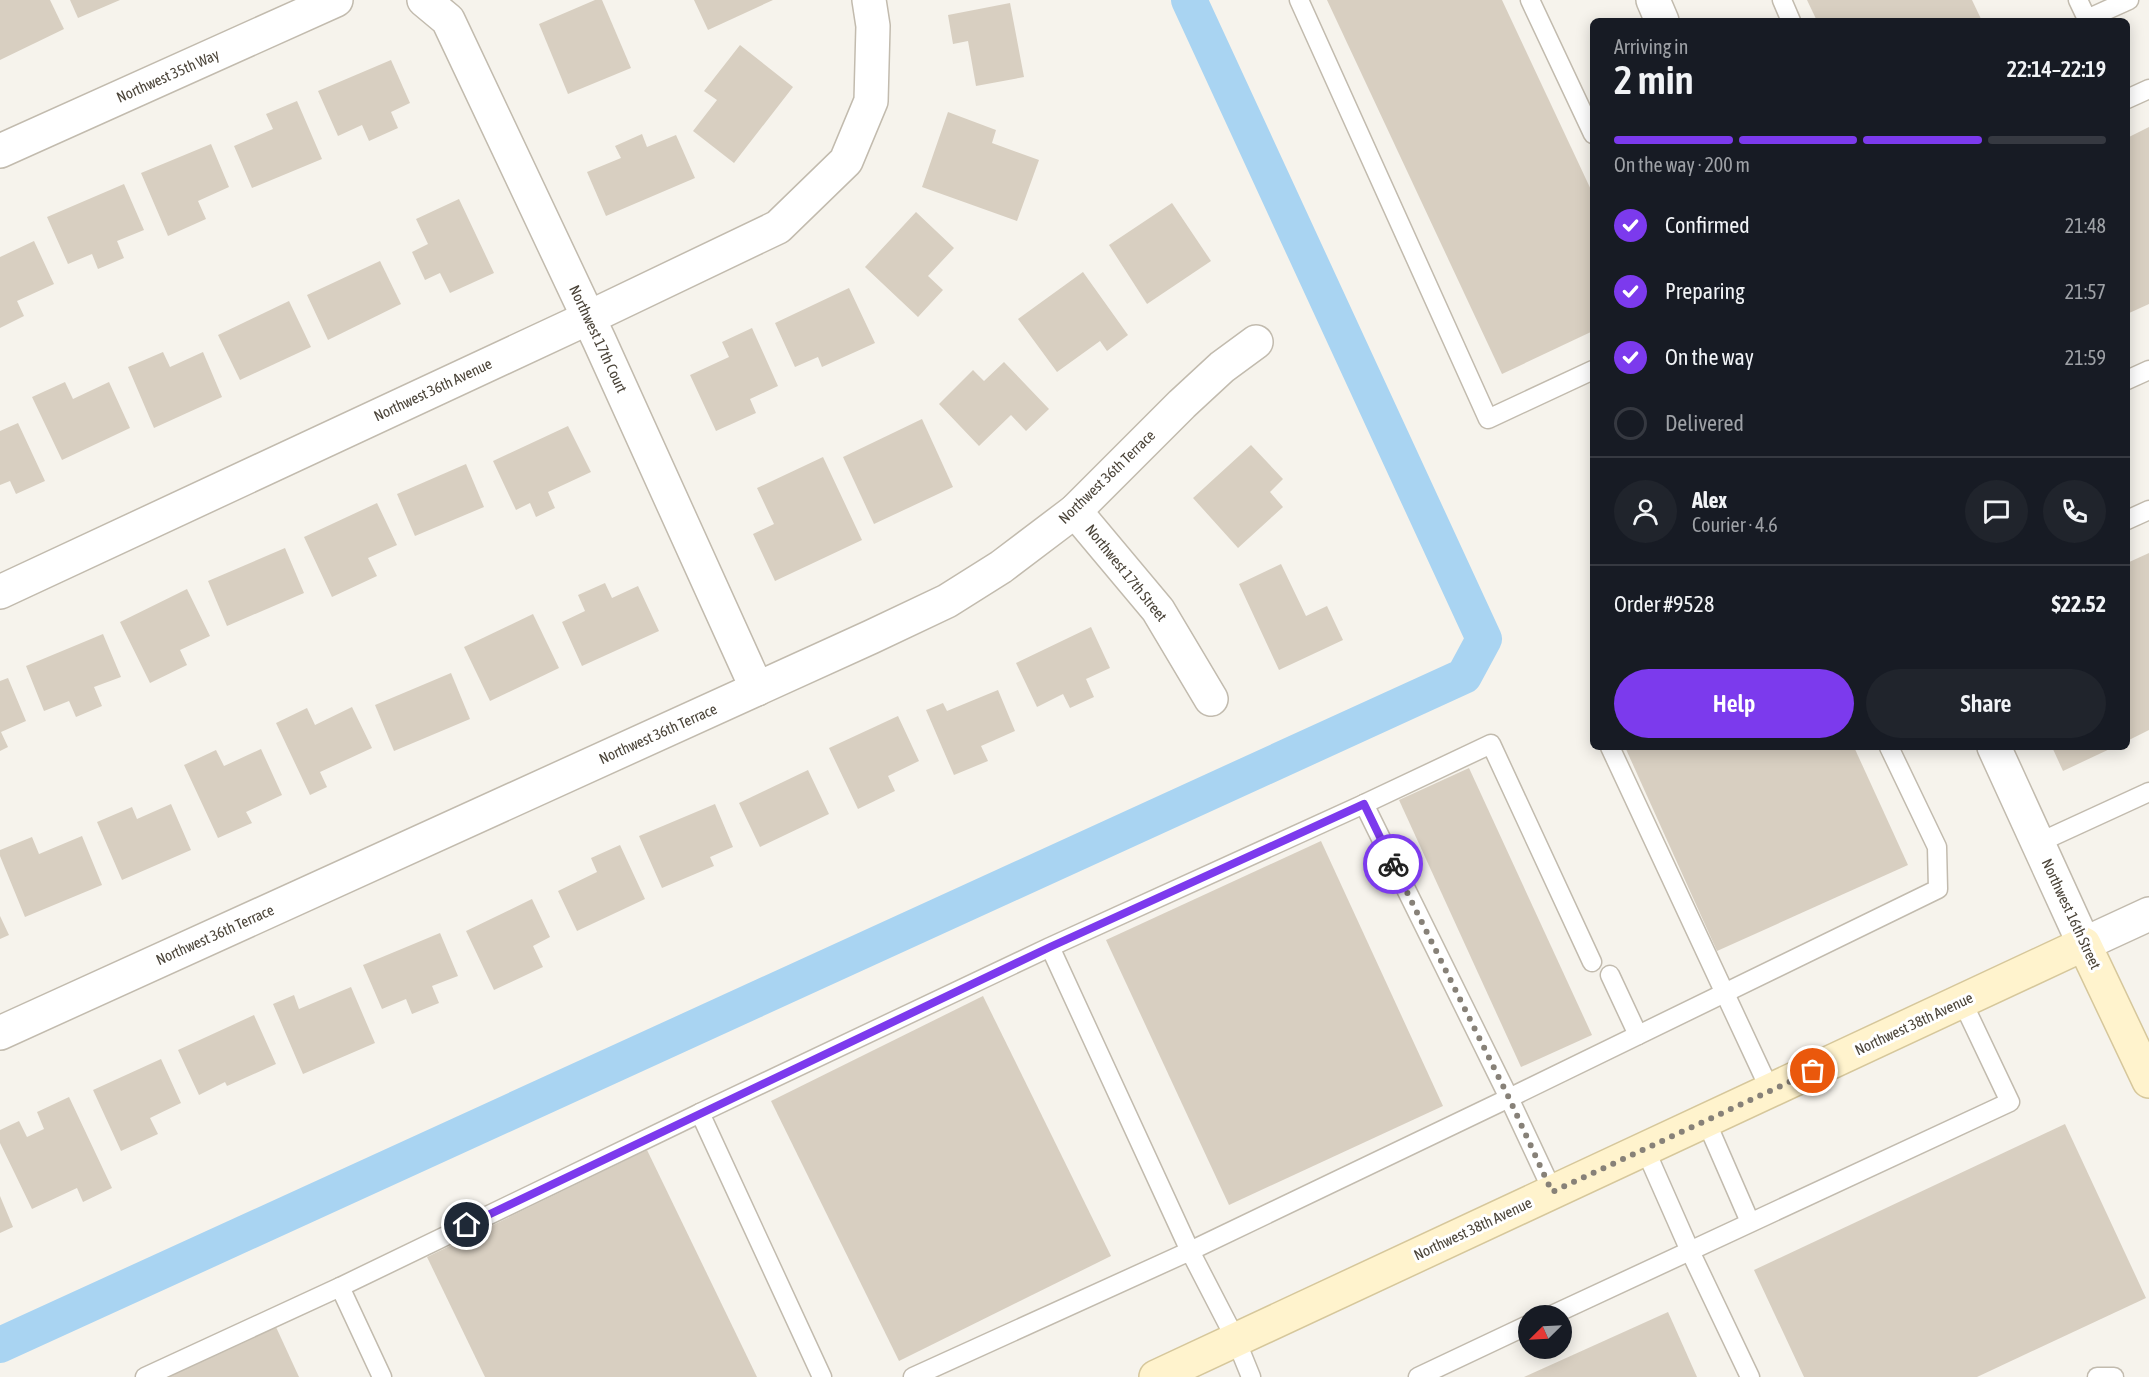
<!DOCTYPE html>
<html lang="en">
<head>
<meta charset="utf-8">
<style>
  :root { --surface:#171b24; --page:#20242c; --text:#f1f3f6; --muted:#9ea1a6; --line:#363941; --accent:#7c3aed }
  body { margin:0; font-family:"Asap Condensed",sans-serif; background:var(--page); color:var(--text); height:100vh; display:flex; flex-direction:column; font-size:22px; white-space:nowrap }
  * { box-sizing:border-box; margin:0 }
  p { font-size:20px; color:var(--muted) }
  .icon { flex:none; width:33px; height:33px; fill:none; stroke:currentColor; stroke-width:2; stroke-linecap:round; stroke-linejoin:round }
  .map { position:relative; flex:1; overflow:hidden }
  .details { position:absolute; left:1590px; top:18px; width:540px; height:732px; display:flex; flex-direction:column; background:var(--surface); border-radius:9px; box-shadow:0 3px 15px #0003 }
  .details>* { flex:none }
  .needle { width:39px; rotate:246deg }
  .fabs { position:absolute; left:1518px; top:1305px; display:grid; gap:12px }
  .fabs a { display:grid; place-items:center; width:54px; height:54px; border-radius:50%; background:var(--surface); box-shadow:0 3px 15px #0003; font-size:30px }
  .pin { position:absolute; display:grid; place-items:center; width:51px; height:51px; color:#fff; margin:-26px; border:3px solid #fff; border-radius:50%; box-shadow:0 2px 6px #0007 }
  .courier { position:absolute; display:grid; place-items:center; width:60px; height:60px; margin:-30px; border:4px solid #7c3aed; border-radius:50%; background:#fff; color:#222; box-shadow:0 2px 8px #0007 }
  .headline em { font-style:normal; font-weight:600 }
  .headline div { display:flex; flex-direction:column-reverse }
  .headline { display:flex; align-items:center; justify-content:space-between; height:102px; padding:0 24px }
  h1 { font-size:39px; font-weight:600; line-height:45px }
  .bar { display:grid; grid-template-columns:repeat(4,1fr); gap:9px 6px; align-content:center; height:72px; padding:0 24px }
  .bar i { height:8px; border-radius:4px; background:var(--line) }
  .bar .current { background:var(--accent) }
  .bar p { grid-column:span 4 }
  .line { display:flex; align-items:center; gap:15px; padding:0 24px; border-top:2px solid var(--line) }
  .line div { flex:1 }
  .round { display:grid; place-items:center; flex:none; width:63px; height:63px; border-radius:32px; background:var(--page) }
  ol { padding:0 24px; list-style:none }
  li { display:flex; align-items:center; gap:18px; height:66px }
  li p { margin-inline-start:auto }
  li .icon { padding:6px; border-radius:50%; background:var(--accent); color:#fff; stroke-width:4 }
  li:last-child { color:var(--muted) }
  li i { width:33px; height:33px; border:3px solid var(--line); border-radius:50% }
  .action { display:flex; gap:12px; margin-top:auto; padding:12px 24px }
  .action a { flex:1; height:69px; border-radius:36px; background:var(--accent); color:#fff; font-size:24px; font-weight:600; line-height:69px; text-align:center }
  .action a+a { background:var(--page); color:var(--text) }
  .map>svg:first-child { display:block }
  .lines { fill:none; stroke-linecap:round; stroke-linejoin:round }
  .canal { stroke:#a9d4f2; stroke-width:36 }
  .building { fill:#d8cfc1 }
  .lane-casing { stroke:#c2bbae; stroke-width:21 }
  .street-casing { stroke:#c2bbae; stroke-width:36 }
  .secondary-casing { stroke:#d6c79b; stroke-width:36 }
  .lane { stroke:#fff; stroke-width:18 }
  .street { stroke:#fff; stroke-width:33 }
  .secondary { stroke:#fff3cd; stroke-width:33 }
  .done { stroke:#878178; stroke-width:6; stroke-dasharray:0 10.8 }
  .route { stroke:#7c3aed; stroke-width:8 }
  .labels { text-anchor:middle; stroke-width:6; stroke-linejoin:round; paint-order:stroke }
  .street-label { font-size:15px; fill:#4b4439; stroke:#fff }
</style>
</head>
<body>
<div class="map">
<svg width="2149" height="1377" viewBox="0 0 2149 1377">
  <rect width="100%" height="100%" fill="#f6f3ec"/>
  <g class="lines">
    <!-- canal -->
    <path class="canal" d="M0,1345L1464,676L1484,639L1189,0"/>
  </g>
  <!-- building -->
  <g class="building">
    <path d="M0,0H50L64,29L0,60Z"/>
    <path d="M70,0H120L78,18Z"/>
    <path d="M595,0H602L631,68L568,94L539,24Z"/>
    <path d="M694,0H773L708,30Z"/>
    <path d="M1327,0H1502L1593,194V331L1502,374Z"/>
    <path d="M1807,0H1972L1982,21H1817Z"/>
    <path d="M1010,3L1024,77L976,86L968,41L953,44L948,15Z"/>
    <path d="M740,45L793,87L734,163L693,131L717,100L704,91Z"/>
    <path d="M391,60L410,103L391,112L398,128L369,141L362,125L338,136L318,91Z"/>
    <path d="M297,101L322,159L252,188L234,146L273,129L266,114Z"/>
    <path d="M948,112L996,130L992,143L1039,160L1017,221L922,187Z"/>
    <path d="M2149,127V304L2127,314V138Z"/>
    <path d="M642,134L647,147L676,135L695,178L606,216L587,172L621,158L615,146Z"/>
    <path d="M211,144L229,187L198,201L206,219L168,236L141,173Z"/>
    <path d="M124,184L144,230L117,241L124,258L98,269L92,254L68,264L47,217Z"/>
    <path d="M459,199L494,273L450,293L440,273L425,280L412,252L428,244L416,219Z"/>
    <path d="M1172,203L1211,261L1147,304L1109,245Z"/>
    <path d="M916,212L954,248L928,276L943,290L918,317L865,267Z"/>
    <path d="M34,241L54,284L17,301L24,316L0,328V257Z"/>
    <path d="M380,261L401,304L328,340L307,295Z"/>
    <path d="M1083,272L1128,335L1107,351L1100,341L1057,372L1018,319Z"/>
    <path d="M849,288L875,343L822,367L818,357L795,367L775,323Z"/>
    <path d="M289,301L311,347L240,380L218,335Z"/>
    <path d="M752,328L778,386L750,399L756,413L716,431L690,375L729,357L722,342Z"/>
    <path d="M163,352L170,367L203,352L222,397L154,428L128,367Z"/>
    <path d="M1004,362L1049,409L1026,431L1011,415L979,446L939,404L973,370L984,381Z"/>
    <path d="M65,382L73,399L109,382L130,428L62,460L32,397Z"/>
    <path d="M922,419L953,487L874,524L843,457Z"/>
    <path d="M18,423L45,481L16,494L10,481L0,485V431Z"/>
    <path d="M568,426L591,472L548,492L555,508L536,517L530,503L516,510L493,461Z"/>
    <path d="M1251,445L1283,479L1270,492L1283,507L1238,548L1193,498Z"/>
    <path d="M823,457L862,540L775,581L753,534L774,524L757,488Z"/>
    <path d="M466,464L484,507L415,536L397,494Z"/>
    <path d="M377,503L397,545L368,558L377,576L332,597L304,537Z"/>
    <path d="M285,548L304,593L227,626L208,581Z"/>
    <path d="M2149,553V730L2127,741V563Z"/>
    <path d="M1281,564L1306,616L1327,606L1343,640L1279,670L1239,584Z"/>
    <path d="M605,583L612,598L638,586L659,631L582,666L562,622L585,611L578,595Z"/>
    <path d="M187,589L210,636L180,650L187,665L150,683L120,622Z"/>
    <path d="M533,614L559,668L490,701L464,647Z"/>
    <path d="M1091,627L1110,668L1086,679L1094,697L1070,708L1063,694L1037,707L1016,663Z"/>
    <path d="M103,634L121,677L94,687L102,706L76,717L69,701L44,711L26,666Z"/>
    <path d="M451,673L470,719L394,751L375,705Z"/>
    <path d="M8,678L26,721L1,732L8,747L0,751V681Z"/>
    <path d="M998,690L1015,731L981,746L988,761L954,775L926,710L943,703L947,711Z"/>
    <path d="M352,707L372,748L320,772L327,787L310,795L276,723L307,708L315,725Z"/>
    <path d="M898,716L919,761L888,776L895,791L858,809L829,748Z"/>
    <path d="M1625,747H1854L1908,865L1717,951Z"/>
    <path d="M2052,747H2114L2063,771Z"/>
    <path d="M261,749L282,795L246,812L252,823L218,838L184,765L216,750L224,766Z"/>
    <path d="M1469,768L1592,1035L1521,1067L1399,800Z"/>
    <path d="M808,770L829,814L760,847L739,803Z"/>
    <path d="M171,804L191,850L122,880L97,822L132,807L137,819Z"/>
    <path d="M715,804L733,847L710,857L714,866L662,888L639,836Z"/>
    <path d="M82,836L102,885L25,917L0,856V850L32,837L39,854Z"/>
    <path d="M1321,841L1443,1106L1229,1205L1106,940Z"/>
    <path d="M620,845L645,899L577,931L558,891L597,872L591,858Z"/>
    <path d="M532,899L550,937L533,946L543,967L494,990L466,931Z"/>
    <path d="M0,916L9,935L0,939Z"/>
    <path d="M440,933L458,976L432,986L439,1003L412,1014L406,999L382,1009L363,965Z"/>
    <path d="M351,987L375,1043L303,1074L273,1004L294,995L299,1009Z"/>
    <path d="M983,996L1111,1256L899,1361L771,1101Z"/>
    <path d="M254,1015L276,1064L227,1086L225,1082L199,1095L178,1050Z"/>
    <path d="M161,1059L181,1103L150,1118L158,1134L121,1151L93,1090Z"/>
    <path d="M69,1097L112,1188L83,1202L77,1188L32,1209L0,1143V1130L19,1121L27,1137L44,1129L37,1112Z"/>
    <path d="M2065,1124L2146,1298L1977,1377H1804L1754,1270Z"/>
    <path d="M647,1150L757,1377H485L427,1257Z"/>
    <path d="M0,1196L13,1227L0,1233Z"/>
    <path d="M1668,1312L1697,1377H1524Z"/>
    <path d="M276,1327L299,1377H169Z"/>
  </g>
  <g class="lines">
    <!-- lane casing -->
    <g class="lane-casing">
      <g id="lane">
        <path d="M1299,0L1488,419L1593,370"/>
        <path d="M1530,0L1593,134"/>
        <path d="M1782,0L1791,21"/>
        <path d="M2078,0L2087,19L2129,0"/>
        <path d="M2127,99L2149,89"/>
        <path d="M2127,380L2149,370"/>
        <path d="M2127,520L2149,510"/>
        <path d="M1610,747L1770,1090"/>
        <path d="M1364,804L1491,744L1592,962"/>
        <path d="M2038,843L2149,792"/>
        <path d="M1610,975L1638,1035"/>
        <path d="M700,1113L1050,947L1190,1251L1509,1098L1364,804L1050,947"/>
        <path d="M1706,1121L1750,1222"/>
        <path d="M1645,1149L1690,1251L1750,1377"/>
        <path d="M1553,1192L1509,1098L1938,889L1937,847L1889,747"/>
        <path d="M340,1287L700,1113L822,1377"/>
        <path d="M1550,1316L2010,1102L1962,1001"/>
        <path d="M145,1377L340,1287L382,1377"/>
        <path d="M913,1377L1190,1251L1236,1340L1251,1377"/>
        <path d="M1418,1377L1528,1325"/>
        <path d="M2097,1377H2114"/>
      </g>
    </g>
    <!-- street casing -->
    <g class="street-casing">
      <g id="street">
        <path d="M424,0L448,20L599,340L757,689"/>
        <path d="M1653,0L1662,21"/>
        <path d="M0,151L336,0"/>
        <path d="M1075,511L1158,610L1211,699"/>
        <path d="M0,592L588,318L778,227L846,161L871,101L873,26L869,0"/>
        <path d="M1994,747L2084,944L2149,914"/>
        <path d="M0,1033L871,637L947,601L1001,567L1075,511L1182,404L1222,367L1256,342"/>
      </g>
    </g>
    <!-- secondary casing -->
    <g class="secondary-casing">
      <path id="secondary" d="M1156,1377L2084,944L2149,1081"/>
    </g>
    <!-- lane -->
    <use href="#lane" class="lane"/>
    <!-- street -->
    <use href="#street" class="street"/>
    <!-- secondary -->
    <use href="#secondary" class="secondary"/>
  </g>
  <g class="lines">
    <!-- done -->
    <path class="done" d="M1393,864L1509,1098L1552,1192L1813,1071"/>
    <!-- route -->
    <path class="route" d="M467,1225L1050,947L1364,804L1393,864"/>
  </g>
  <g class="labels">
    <!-- street labels -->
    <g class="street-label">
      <text transform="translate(168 76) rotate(-24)" y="5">Northwest 35th Way</text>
      <text transform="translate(598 339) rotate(65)" y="5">Northwest 17th Court</text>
      <text transform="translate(433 390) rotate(-25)" y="5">Northwest 36th Avenue</text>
      <text transform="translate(1107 477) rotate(-44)" y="5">Northwest 36th Terrace</text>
      <text transform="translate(1126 573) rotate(51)" y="5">Northwest 17th Street</text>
      <text transform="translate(658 734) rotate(-24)" y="5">Northwest 36th Terrace</text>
      <text transform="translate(2071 914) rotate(65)" y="5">Northwest 16th Street</text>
      <text transform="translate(215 935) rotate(-24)" y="5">Northwest 36th Terrace</text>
      <text transform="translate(1914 1024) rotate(-25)" y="5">Northwest 38th Avenue</text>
      <text transform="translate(1473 1229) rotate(-25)" y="5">Northwest 38th Avenue</text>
    </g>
  </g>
</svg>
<div class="fabs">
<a><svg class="needle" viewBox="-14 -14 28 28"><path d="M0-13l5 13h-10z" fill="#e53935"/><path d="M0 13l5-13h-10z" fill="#9ea1a6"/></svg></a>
</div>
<div class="pin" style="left:1813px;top:1071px;background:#ea580c"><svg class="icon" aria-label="bag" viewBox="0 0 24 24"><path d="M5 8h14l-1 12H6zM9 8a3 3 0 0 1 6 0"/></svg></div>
<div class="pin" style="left:467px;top:1225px;background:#1f2937"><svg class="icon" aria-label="home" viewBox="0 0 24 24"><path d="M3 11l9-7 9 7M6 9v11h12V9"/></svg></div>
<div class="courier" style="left:1393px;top:864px"><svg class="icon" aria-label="bike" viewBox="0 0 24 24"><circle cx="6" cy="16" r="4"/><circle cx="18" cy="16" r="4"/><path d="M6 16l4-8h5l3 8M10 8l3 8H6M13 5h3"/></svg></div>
<section class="details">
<div class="headline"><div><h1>2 min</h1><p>Arriving in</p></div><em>22:14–22:19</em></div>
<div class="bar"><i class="current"></i><i class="current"></i><i class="current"></i><i></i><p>On the way · 200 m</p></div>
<ol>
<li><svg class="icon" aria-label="check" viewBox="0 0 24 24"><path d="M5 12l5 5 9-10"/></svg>Confirmed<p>21:48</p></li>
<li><svg class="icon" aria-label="check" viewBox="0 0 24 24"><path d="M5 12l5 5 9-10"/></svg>Preparing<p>21:57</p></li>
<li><svg class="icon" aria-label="check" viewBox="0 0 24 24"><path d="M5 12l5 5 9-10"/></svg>On the way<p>21:59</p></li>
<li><i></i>Delivered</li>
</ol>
<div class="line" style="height:108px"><a class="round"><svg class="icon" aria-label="person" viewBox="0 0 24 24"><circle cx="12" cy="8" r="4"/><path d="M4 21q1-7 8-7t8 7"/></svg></a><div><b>Alex</b><p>Courier · 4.6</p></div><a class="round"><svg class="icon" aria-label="chat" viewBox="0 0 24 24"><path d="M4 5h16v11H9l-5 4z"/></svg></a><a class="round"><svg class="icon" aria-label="phone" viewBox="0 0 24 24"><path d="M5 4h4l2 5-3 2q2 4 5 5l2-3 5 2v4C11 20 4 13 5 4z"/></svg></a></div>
<div class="line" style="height:78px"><div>Order #9528</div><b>$22.52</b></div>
<div class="action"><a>Help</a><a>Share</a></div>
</section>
</div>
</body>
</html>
